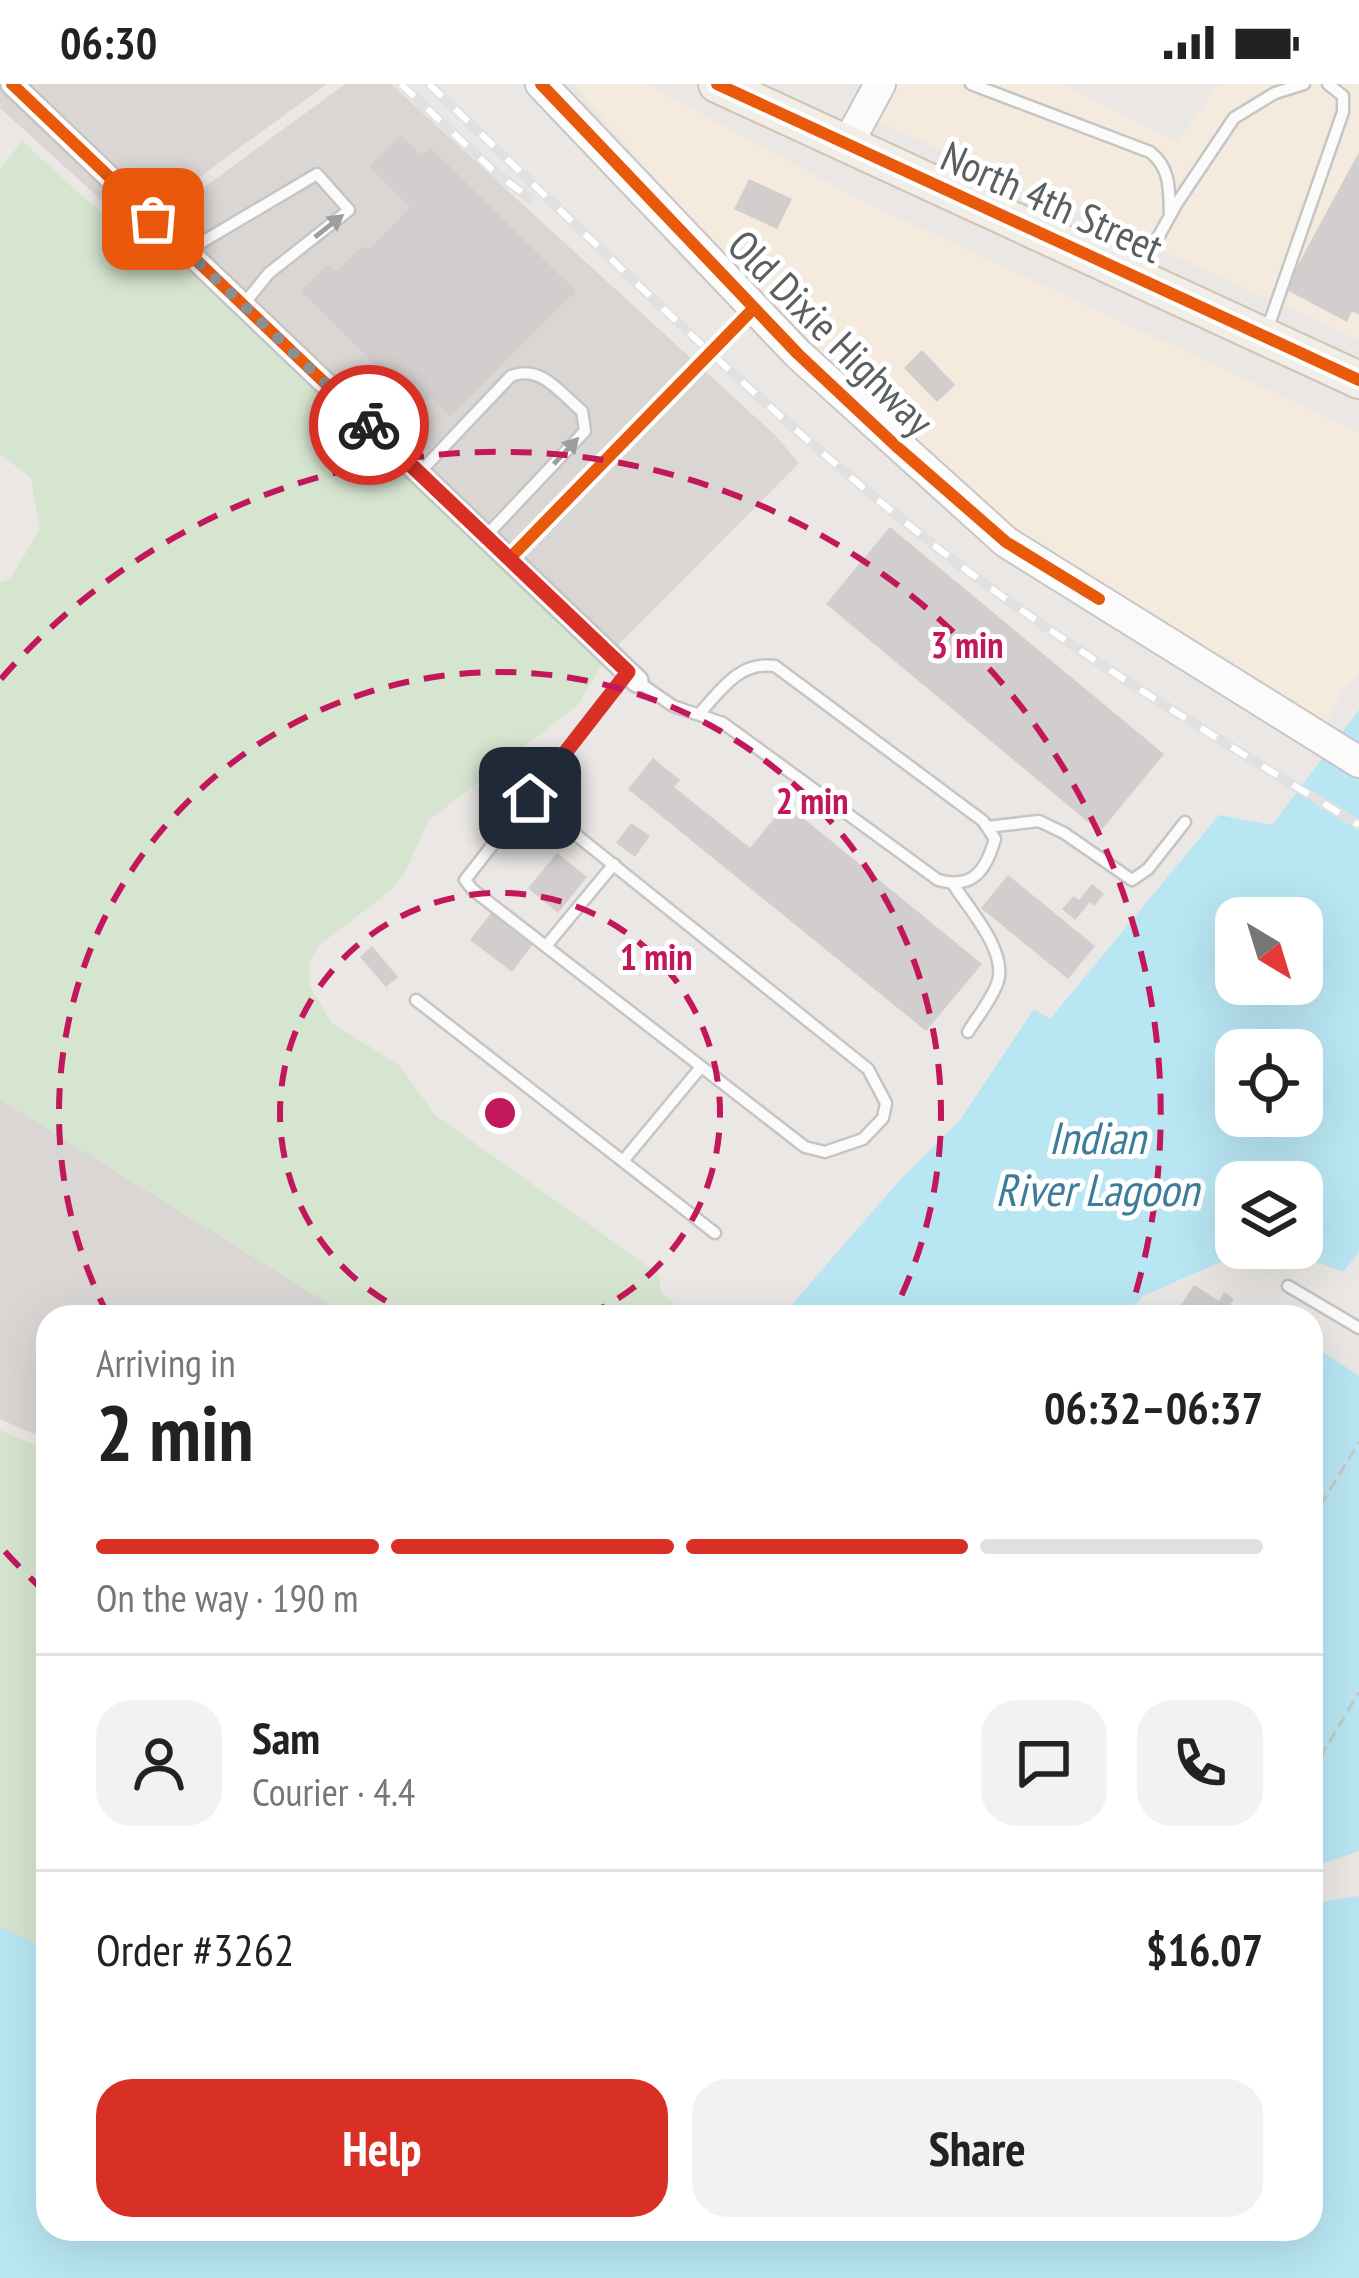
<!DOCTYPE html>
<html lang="en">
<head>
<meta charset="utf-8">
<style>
  :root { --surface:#fff; --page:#f2f2f2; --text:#222; --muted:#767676; --line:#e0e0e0; --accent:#d93025 }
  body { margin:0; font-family:"PT Sans Narrow",sans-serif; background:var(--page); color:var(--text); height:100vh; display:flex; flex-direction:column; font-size:45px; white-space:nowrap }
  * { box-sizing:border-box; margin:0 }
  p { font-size:39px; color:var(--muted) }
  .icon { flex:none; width:66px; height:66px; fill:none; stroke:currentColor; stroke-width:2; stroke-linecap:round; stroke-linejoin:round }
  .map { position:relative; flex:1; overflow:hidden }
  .drawer { position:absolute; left:36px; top:1221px; width:1287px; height:936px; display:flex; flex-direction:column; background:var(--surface); border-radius:36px; box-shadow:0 12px 48px #0002 }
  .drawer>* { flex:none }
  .needle { width:78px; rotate:142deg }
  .tools { position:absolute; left:1215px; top:813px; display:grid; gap:24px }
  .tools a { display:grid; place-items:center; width:108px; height:108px; border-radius:24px; background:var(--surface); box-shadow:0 12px 48px #0002; font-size:60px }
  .pin { position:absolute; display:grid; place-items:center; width:102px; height:102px; color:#fff; margin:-51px; border-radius:24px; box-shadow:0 6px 18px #0006 }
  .courier { position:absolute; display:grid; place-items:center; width:120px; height:120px; margin:-60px; border:9px solid #d93025; border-radius:50%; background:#fff; color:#222; box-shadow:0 3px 15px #0007 }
  .overview em { font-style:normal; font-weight:700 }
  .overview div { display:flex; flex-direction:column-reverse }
  .overview { display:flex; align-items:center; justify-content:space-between; height:204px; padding:0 60px }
  h1 { font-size:78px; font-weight:700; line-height:90px }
  .bar { display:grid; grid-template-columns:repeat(4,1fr); gap:18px 12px; align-content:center; height:144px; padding:0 60px }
  .bar i { height:15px; border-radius:9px; background:var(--line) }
  .bar .selected { background:var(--accent) }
  .bar p { grid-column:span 4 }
  .line { display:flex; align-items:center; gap:30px; padding:0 60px; border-top:3px solid var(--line) }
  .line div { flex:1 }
  .round { display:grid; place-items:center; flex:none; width:126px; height:126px; border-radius:36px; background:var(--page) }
  .cta { display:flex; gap:24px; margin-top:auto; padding:24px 60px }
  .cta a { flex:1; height:138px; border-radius:36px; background:var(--accent); color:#fff; font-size:48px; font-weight:700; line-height:138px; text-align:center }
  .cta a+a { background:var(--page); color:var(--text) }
  .status { display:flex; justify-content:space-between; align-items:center; height:84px; padding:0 60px; background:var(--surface); direction:ltr }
  .status svg { height:33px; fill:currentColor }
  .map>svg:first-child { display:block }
  .commercial { fill:#f4eadd }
  .industrial { fill:#dad6d4 }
  .green { fill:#d6e5d0 }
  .water { fill:#b9e6f3; fill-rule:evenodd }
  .building { fill:#d1cecd }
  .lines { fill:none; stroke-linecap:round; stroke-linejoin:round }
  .lane-casing { stroke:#c6c5c4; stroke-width:15 }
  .street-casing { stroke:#c6c5c4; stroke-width:26 }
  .secondary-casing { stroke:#c6c6c6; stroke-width:34 }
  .primary-casing { stroke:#d1c2b3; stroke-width:40 }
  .path { stroke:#c5cac7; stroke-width:3; stroke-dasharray:12 6; stroke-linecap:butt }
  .lane { stroke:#fcfbfb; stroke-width:10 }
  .street { stroke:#fcfbfb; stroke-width:21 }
  .secondary { stroke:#fcfbfb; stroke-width:30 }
  .primary { stroke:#f1ede7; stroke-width:36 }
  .rail-casing { stroke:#e1e1e1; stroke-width:10 }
  .rail { stroke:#fff; stroke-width:6; stroke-dasharray:18; stroke-linecap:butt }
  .cycleway-casing { stroke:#fff; stroke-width:20 }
  .cycleway { stroke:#e8590c; stroke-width:12 }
  .oneway { fill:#9b9d9f }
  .done { stroke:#8c8f90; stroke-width:12; stroke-dasharray:0 21.6 }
  .route { stroke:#d93025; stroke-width:15 }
  .ring { fill:none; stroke:#c2185b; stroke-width:6; stroke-dasharray:21 15 }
  .labels { text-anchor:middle; stroke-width:10; stroke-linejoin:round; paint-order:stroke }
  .street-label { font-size:42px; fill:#5a5f62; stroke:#fff }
  .water-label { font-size:45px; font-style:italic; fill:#3d7d9a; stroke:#fff }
  .centre { fill:#c2185b; stroke:#fff; stroke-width:6 }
  .ring-label { font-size:36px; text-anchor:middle; font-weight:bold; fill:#c2185b; stroke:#fff; stroke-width:10; stroke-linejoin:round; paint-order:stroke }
</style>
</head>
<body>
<div class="status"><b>06:30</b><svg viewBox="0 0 49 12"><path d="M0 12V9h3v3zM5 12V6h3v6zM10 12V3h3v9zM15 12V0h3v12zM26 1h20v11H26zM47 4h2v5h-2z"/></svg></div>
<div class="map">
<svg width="1359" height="2194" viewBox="0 0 1359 2194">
  <rect width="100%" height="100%" fill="#eae7e4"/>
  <!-- commercial -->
  <g class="commercial">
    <path d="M574,0H646L861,116L1359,348V589L1341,608L1326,642L1041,470L776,233Z"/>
    <path d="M893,0H1064L1177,58L1218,0H1359V256L873,35Z"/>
  </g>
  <!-- industrial -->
  <g class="industrial">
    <path d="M0,0H327L131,143L0,24Z"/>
    <path d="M345,0H391L776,352L799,379L616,563L165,132Z"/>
    <path d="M0,1015L350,1233H48V1356L0,1335Z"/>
  </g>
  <!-- green -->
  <g class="green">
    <path d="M22,57L125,151L134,153L149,143L603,578L578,621L428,737L405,789L390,807L318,862L309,880L310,903L331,938L400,982L435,1031L659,1190L661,1209L691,1233H350L0,1015V499L10,495L40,445L31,394L0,370V85Z"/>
    <path d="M0,1346L48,1367V1865L0,1843Z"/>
  </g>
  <!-- water -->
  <g class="water">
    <path d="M1359,626V1168L1343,1188L1280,1164H1302V1098H1236V1164H1253L1143,1212L1124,1233H781L900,1096L960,1036L1034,925L1050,935L1219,731L1272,741ZM1236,834H1302V900H1236ZM1236,966H1302V1032H1236Z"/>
    <path d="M1311,1260L1359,1292V1767L1311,1784Z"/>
    <path d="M1359,1812V2194H0V1843L48,1865V2145H1311V1820Z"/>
  </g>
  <!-- building -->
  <g class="building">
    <path d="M400,51L421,71L430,63L576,207L450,333L430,313L419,324L301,207L328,180L336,188L363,162L368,166L410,123L369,82Z"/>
    <path d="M1359,68V231L1352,227L1347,238L1285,205Z"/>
    <path d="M749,95L792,115L777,145L734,125Z"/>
    <path d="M922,266L955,301L937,318L904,284Z"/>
    <path d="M890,443L1164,670L1100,748L826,520Z"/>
    <path d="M653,674L680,696L674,703L750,764L786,720L982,880L926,947L628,705Z"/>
    <path d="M631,739L650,752L635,773L616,759Z"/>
    <path d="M557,769L587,793L558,829L528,804Z"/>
    <path d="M1008,791L1095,862L1068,895L981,824Z"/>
    <path d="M1092,800L1104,810L1094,822L1090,818L1075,836L1062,825L1074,812L1079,816Z"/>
    <path d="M491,829L532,861L512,888L470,856Z"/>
    <path d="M372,862L398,893L386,903L360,873Z"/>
    <path d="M1194,1201L1219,1217L1224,1208L1234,1215L1227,1226L1238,1233H1173Z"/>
  </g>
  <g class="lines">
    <!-- lane casing -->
    <g class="lane-casing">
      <g id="lane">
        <path d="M971,0L1150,68C1171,84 1169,106 1170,130"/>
        <path d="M187,167L317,90L349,126L269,189L243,221"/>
        <path d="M1138,190L1177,119L1234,34L1275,9L1304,0"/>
        <path d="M1267,246L1343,28V12L1328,0"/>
        <path d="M419,389L511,292C541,280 560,309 582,327L585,347L485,453"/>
        <path d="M637,597L673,622L723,639L938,796C973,806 986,786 995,755L983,737L775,582C739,577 721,606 699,630"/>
        <path d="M530,714L868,985L886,1019L883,1034L863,1055L825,1068L805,1063L473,806L465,796L628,588"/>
        <path d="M987,743L1039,737L1064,749L1132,796L1148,785L1185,738"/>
        <path d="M953,800C968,824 1007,866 998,897C993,914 977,933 968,948"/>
        <path d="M546,862L614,780"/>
        <path d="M416,916L715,1149"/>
        <path d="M623,1077L701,983"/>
        <path d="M1288,1202L1359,1244"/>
      </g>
    </g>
    <!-- street casing -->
    <g class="street-casing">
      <path id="street" d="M12,0L637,597"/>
    </g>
    <!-- secondary casing -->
    <g class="secondary-casing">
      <g id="secondary">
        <path d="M541,0L798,270L1006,458L1359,678"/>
        <path d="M847,61L880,0"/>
      </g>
    </g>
    <!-- primary casing -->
    <g class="primary-casing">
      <path id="primary" d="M717,0L1359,296"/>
    </g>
    <!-- path -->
    <g class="path">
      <path d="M1311,1437L1359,1358"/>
      <path d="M1311,1689L1359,1608"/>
    </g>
    <!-- lane -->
    <use href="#lane" class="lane"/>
    <!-- street -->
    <use href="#street" class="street"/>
    <!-- secondary -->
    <use href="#secondary" class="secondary"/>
    <!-- primary -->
    <use href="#primary" class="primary"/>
    <!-- rail casing -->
    <g class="rail-casing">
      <g id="rail">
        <path d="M401,0L498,91L530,114"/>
        <path d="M429,0C584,148 738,303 905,438C1046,553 1204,646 1359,741"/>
      </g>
    </g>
    <!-- rail -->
    <use href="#rail" class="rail"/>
    <!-- cycleway casing -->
    <g class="cycleway-casing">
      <g id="cycleway">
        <path d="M12,0L509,475L754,224"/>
        <path d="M541,0L798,270L896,362L1006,458L1099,515"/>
        <path d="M717,0L1359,296"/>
      </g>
    </g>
    <!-- cycleway -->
    <use href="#cycleway" class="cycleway"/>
  </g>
  <!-- one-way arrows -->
  <defs><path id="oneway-solid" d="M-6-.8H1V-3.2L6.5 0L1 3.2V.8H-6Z" transform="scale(3)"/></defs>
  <g class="oneway">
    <use href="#oneway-solid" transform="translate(329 142) rotate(-38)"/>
    <use href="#oneway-solid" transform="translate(566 367) rotate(-47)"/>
  </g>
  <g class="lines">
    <!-- done -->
    <path class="done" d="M153,135L369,341"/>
    <!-- route -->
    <path class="route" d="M369,341L628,588L530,714"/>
  </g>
  <!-- distance rings -->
  <g class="ring">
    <path d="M418 1233A220 220 0 1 1 582 1233"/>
    <path d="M109 1233A441 441 0 1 1 891 1233"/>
    <path d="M45 1508A661 661 0 0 1 1 1463M1 595A661 661 0 0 1 1130 1228"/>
  </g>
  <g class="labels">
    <!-- street labels -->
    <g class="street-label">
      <text transform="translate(1052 118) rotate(24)" y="15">North 4th Street</text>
      <text transform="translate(831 249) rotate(45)" y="15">Old Dixie Highway</text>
    </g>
    <!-- water labels -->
    <g class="water-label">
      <text x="1097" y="1070">Indian<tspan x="1097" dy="52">River Lagoon</tspan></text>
    </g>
  </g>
  <circle cx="500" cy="1029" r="18" class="centre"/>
  <g class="ring-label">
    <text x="967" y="574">3 min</text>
    <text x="812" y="730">2 min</text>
    <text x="656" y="886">1 min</text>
  </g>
</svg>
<div class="tools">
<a><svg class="needle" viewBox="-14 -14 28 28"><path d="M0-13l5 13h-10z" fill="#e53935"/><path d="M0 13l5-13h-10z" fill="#767676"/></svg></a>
<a><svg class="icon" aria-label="locate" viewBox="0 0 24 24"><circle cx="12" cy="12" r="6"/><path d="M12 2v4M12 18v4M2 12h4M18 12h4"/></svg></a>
<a><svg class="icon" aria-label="layers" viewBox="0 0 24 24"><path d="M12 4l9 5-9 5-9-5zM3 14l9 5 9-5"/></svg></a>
</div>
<div class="pin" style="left:153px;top:135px;background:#ea580c"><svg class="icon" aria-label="bag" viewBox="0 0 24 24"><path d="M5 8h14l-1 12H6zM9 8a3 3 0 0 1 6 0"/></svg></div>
<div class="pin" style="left:530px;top:714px;background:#1f2937"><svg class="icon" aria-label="home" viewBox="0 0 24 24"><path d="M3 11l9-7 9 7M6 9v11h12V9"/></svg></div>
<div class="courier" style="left:369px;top:341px"><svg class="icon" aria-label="bike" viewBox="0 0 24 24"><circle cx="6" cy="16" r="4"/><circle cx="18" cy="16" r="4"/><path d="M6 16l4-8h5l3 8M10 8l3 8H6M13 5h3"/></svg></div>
<section class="drawer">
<div class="overview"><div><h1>2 min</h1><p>Arriving in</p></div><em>06:32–06:37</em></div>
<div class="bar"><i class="selected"></i><i class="selected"></i><i class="selected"></i><i></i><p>On the way · 190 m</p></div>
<div class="line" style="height:216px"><a class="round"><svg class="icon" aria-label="person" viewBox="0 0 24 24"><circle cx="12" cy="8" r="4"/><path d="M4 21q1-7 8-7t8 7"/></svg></a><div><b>Sam</b><p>Courier · 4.4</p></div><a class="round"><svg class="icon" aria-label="chat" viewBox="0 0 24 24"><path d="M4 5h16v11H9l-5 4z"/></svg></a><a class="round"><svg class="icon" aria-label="phone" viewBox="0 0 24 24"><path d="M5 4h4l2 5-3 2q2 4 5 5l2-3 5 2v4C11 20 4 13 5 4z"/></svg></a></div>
<div class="line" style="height:156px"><div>Order #3262</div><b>$16.07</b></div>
<div class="cta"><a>Help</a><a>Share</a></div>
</section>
</div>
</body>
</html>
